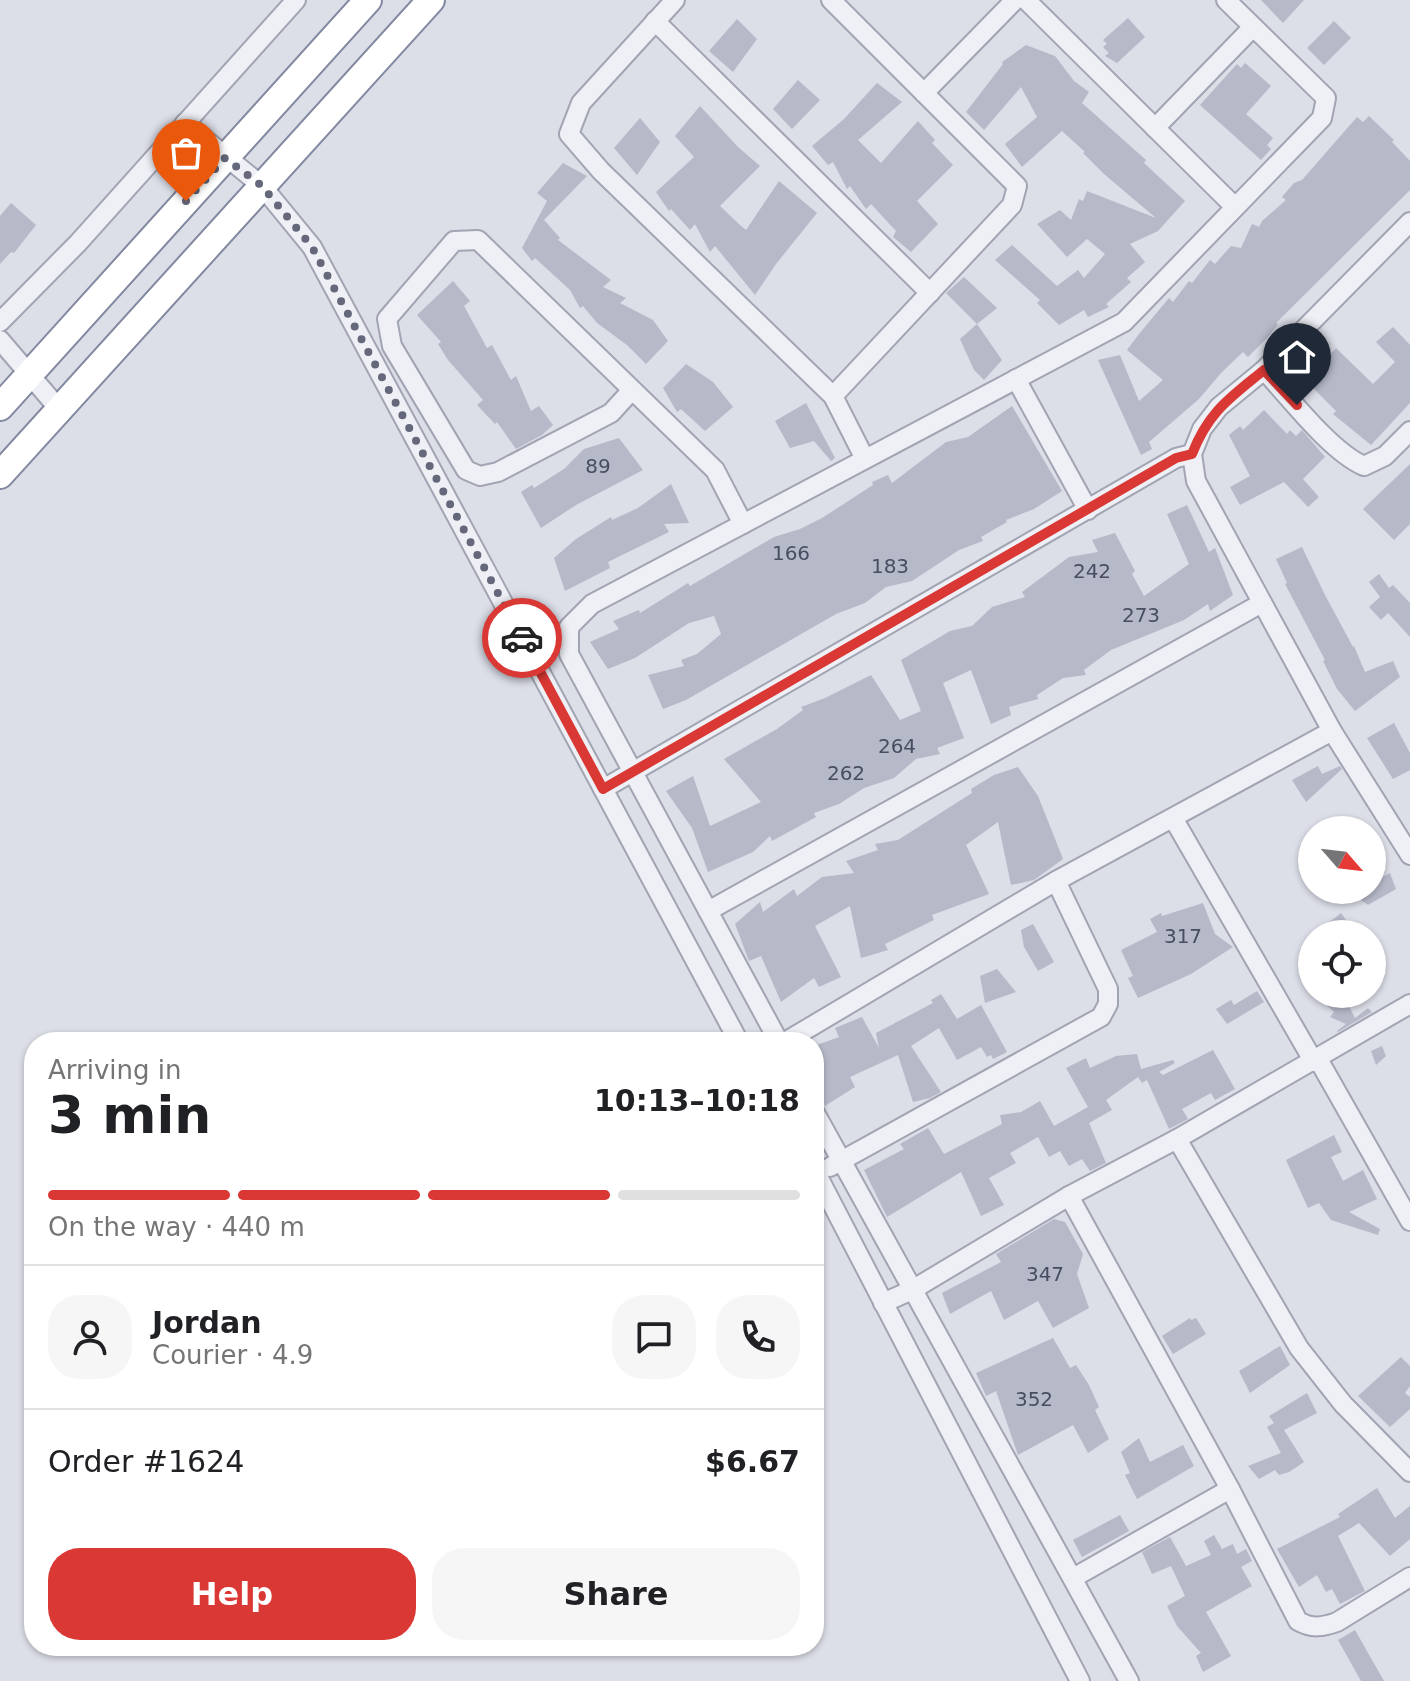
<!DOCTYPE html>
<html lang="en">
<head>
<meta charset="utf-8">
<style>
  :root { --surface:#fff; --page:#f6f6f6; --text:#202124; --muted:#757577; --line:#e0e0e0; --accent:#da3834 }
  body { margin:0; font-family:"DejaVu Sans",sans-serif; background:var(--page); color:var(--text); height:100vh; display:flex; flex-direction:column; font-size:30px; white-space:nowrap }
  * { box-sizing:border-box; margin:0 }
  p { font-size:26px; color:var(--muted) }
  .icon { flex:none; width:44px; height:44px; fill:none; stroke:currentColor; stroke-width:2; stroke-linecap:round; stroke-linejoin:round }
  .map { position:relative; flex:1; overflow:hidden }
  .drawer { position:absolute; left:24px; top:1032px; width:800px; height:624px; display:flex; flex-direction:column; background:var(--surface); border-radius:32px; box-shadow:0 2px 6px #0004 }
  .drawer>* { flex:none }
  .needle { width:52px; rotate:118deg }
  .controls { position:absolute; left:1298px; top:816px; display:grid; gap:16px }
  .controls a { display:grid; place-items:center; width:88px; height:88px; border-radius:50%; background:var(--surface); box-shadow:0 2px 6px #0004; font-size:40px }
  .pin { position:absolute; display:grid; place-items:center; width:68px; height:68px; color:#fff; margin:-82px -34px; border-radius:50% 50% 50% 0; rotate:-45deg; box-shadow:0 0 8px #0007 }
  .pin .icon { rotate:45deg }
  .courier { position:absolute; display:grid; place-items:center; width:80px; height:80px; margin:-40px; border:6px solid #da3834; border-radius:50%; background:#fff; color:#222; box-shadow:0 2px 10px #0007 }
  .headline em { font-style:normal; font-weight:700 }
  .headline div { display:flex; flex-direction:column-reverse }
  .headline { display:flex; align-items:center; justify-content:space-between; height:136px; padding:0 24px }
  h1 { font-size:52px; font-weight:700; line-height:60px }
  .bar { display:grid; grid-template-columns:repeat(4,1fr); gap:12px 8px; align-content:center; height:96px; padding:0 24px }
  .bar i { height:10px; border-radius:6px; background:var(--line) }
  .bar .on { background:var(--accent) }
  .bar p { grid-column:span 4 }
  .line { display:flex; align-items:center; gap:20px; padding:0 24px; border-top:2px solid var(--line) }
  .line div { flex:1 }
  .round { display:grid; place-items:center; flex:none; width:84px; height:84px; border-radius:32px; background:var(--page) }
  .button { display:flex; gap:16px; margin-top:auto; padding:16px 24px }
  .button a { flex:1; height:92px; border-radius:32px; background:var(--accent); color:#fff; font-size:32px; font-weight:700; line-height:92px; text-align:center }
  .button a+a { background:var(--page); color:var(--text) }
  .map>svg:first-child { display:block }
  .building { fill:#b6b9c8 }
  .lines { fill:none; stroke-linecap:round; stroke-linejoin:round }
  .minor-casing { stroke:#a1a4b2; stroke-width:22 }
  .highway-casing { stroke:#82889f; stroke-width:30 }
  .minor { stroke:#eff0f6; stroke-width:18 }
  .highway { stroke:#fff; stroke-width:26 }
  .done { stroke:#64687a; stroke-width:8; stroke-dasharray:0 14.4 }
  .route { stroke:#da3834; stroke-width:10 }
  .labels { text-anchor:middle; stroke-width:7; stroke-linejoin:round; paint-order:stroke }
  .number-label { font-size:20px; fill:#484d61 }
</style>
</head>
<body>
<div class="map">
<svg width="1410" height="1681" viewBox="0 0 1410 1681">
  <rect width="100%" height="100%" fill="#dcdee8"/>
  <!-- building -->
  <g class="building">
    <path d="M1261,0H1304L1283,23Z"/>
    <path d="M1128,18L1145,37L1117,63L1105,56L1109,53L1103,47L1107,44L1103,40Z"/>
    <path d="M737,19L757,39L733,72L709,51Z"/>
    <path d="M1334,21L1351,38L1324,65L1307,48Z"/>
    <path d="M1026,45L1055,56L1074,81L1089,92L1082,103L1146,160L1144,163L1185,201L1158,231L1130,244L1145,262L1127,278L1131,282L1106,304L1109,307L1088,317L1084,310L1059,325L1037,303L1040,300L995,260L1012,245L1057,286L1078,270L1084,278L1105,254L1087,239L1067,257L1037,224L1060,210L1071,220L1079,199L1083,201L1087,191L1156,218L1104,174L1083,153L1085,152L1062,131L1022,167L1005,144L1037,117L1021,87L984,130L966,112L1003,64L1002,62Z"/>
    <path d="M1245,63L1271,86L1246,114L1273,138L1267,145L1271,149L1261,160L1200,105L1237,64L1241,68Z"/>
    <path d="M798,80L820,100L792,129L773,109Z"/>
    <path d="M877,83L902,102L858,140L881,163L918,121L935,140L932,143L953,165L917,201L938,224L911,252L893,237L896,231L871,204L866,209L850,186L847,189L833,162L828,165L812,146L844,119Z"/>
    <path d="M700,106L738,147L760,166L720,206L740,225L746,230L779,181L817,213L776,264L755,295L715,246L710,252L695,224L690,230L671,209L669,211L656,192L694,157L675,136Z"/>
    <path d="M1369,116L1394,140L1392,142L1410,161V190L1276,323L1278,324L1267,338L1248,357L1243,352L1221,373L1199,399L1149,442L1152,449L1141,455L1098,360L1120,355L1139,401L1163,380L1127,350L1139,334L1169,298L1173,302L1189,281L1192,283L1210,260L1215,264L1231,246L1241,248L1252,224L1259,227L1262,221L1286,200L1282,197L1294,183L1302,180L1357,117L1363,122Z"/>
    <path d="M640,118L660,142L637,175L614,148Z"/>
    <path d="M563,163L587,176L544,220L560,238L558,240L611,280L603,287L626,298L620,303L653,320L668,341L646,364L627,345L597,323L583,306L580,308L570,290L535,258L532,261L522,248L547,201L537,193Z"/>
    <path d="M11,203L36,225L14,253L11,252L0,264V216Z"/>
    <path d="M964,277L997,308L977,324L946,293Z"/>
    <path d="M453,281L470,301L464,306L487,348L492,345L511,380L516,376L531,411L539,406L553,425L542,435L516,449L497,422L495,424L477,405L483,400L448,360L438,344L441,342L417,315Z"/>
    <path d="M977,324L1002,360L984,380L974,370L960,339Z"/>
    <path d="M1393,327L1410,345V403L1371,445L1333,414L1336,411L1299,374L1311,363L1317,369L1336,348L1373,384L1395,362L1376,342Z"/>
    <path d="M686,364L713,382L733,407L705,431L681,409L677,412L663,388Z"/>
    <path d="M806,403L835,458L831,461L814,441L790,448L775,421Z"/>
    <path d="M1012,406L1062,491L1034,509L1006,520L1007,522L981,537L983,541L959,550L912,581L886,587L865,603L836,614L686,700L663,709L648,675L684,666L681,660L697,654L721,634L714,616L689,623L635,658L608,669L590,642L619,629L613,621L639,610L640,613L688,583L690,586L774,537L800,529L822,518L873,485L872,482L888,475L892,483L946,442L968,437Z"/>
    <path d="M1264,410L1287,434L1290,430L1296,436L1302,430L1325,457L1303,479L1319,497L1308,507L1284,482L1240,505L1230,487L1250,476L1229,435L1240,426L1243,430Z"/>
    <path d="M619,438L643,470L576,505L541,528L521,492L532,485L534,488L564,469L584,449Z"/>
    <path d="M1410,464V524L1394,540L1363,509Z"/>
    <path d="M671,484L689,523L664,524L669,532L608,562L610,568L565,591L554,558L576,539L611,517L612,520L638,508Z"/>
    <path d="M1187,505L1209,552L1215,548L1233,595L1210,611L1208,604L1184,620L1111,650L1084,670L1086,675L1063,678L1037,695L1038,699L1009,707L1011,715L991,724L971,670L943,683L964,738L937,748L940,754L916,759L894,778L864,788L839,804L814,813L816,817L772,841L770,836L753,852L708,872L692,828L666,791L693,776L710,826L761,802L724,759L777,729L803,710L801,707L825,698L871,675L900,720L921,711L901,660L950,631L972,626L992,607L1025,597L1022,592L1069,557L1098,552L1092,540L1115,533L1135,571L1132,574L1144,596L1189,564L1167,514Z"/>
    <path d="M1302,547L1325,595L1353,647L1354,646L1365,672L1393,661L1400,677L1355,711L1337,689L1323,661L1325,660L1285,584L1287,583L1276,559Z"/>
    <path d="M1379,574L1389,588L1393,585L1410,603V637L1388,613L1381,620L1369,607L1380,597L1369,582Z"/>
    <path d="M1394,723L1410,753V770L1393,779L1367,738Z"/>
    <path d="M1318,766L1322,774L1340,766L1342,769L1306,802L1292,780Z"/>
    <path d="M1018,767L1038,796L1063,859L1034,880L1011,885L998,822L966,845L989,894L932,915L934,920L885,944L888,950L861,958L850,906L815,926L841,977L819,987L814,978L781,1002L761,956L749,961L735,924L760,902L763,912L794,889L797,896L822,877L854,873L846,861L878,850L875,844L898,840L972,793L971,789L994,775Z"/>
    <path d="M1390,873L1396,889L1368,905L1347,890H1372V882Z"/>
    <path d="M1203,903L1215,934L1233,947L1191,974L1138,998L1128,978L1133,976L1121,950L1157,932L1150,919L1161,913L1162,916Z"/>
    <path d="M1341,913L1356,934H1314Z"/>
    <path d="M1033,924L1054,962L1038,971L1024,947L1021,930Z"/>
    <path d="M997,969L1016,992L985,1003L980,976Z"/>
    <path d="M1257,991L1264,1002L1227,1024L1216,1009L1231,1000L1234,1005Z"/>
    <path d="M941,994L957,1019L981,1005L1007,1052L993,1059L991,1055L987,1057L981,1047L957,1060L939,1028L911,1046L941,1092L930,1098L913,1102L898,1055L850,1077L855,1087L825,1106L814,1081V1046L839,1037L835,1028L862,1017L879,1048L876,1033L933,1003L931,1000Z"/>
    <path d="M1315,994H1343L1355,1018L1368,1008L1372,1012L1338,1032L1337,1031L1346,1024L1330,1017L1334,1012Z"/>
    <path d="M1382,1046L1386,1056L1376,1065L1371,1051Z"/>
    <path d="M1213,1050L1235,1089L1215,1100L1211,1093L1182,1109L1188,1119L1169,1129L1147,1080L1142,1083L1138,1077L1106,1100L1112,1110L1089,1123L1106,1163L1090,1171L1082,1159L1069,1166L1060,1151L1049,1157L1038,1137L1010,1153L1016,1163L989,1178L1004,1205L981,1216L961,1172L887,1217L864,1170L904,1149L900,1144L928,1128L944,1154L1002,1124L1000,1115L1021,1112L1040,1101L1054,1126L1088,1107L1066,1068L1086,1058L1090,1068L1116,1056L1137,1054L1141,1069L1173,1060L1175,1063L1159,1072L1163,1075Z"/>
    <path d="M1334,1135L1342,1152L1331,1157L1343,1181L1363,1170L1377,1199L1349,1212L1380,1229L1378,1235L1331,1220L1319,1203L1308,1208L1286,1160Z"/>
    <path d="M1054,1219L1065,1222L1083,1254L1077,1274L1089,1308L1053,1328L1038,1301L1004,1320L991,1291L950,1314L942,1293L1001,1262L996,1254Z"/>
    <path d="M1190,1318L1191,1320L1196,1318L1206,1334L1173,1354L1162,1336Z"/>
    <path d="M1053,1338L1070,1368L1076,1365L1089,1385L1099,1407L1095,1410L1109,1439L1088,1453L1073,1425L1018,1455L996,1391L986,1396L976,1373Z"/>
    <path d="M1280,1346L1290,1365L1250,1393L1239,1371Z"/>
    <path d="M1401,1357L1410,1366V1386L1405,1393L1410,1397V1409L1390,1427L1358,1396Z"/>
    <path d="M1307,1393L1317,1413L1284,1430L1304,1462L1289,1472L1279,1475L1275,1470L1259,1479L1248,1466L1281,1453L1267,1427L1274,1423L1269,1416Z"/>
    <path d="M1139,1438L1150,1462L1183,1445L1194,1466L1137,1499L1125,1475L1130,1473L1121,1452Z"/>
    <path d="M1377,1488L1395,1518L1410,1506V1539L1390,1556L1359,1523L1338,1536L1365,1591L1340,1604L1332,1589L1326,1592L1317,1575L1299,1587L1277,1549L1340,1517L1338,1514Z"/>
    <path d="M1120,1515L1129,1531L1082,1557L1073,1540Z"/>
    <path d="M1214,1535L1222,1549L1233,1544L1237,1554L1246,1549L1252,1561L1241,1567L1252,1586L1206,1612L1231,1656L1203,1672L1196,1656L1201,1653L1177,1626L1167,1606L1185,1596L1171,1566L1152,1574L1142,1552L1170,1537L1186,1566L1211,1555L1204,1541Z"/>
    <path d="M1355,1630L1384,1681H1361L1338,1640Z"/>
  </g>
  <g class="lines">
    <!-- minor casing -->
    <g class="minor-casing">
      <g id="minor">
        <path d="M675,0L581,103L569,134L601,171L833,396L865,459"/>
        <path d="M831,0L1017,186L1012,205L833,396"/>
        <path d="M1026,0L1235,207"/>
        <path d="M655,21L930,293"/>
        <path d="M924,93L1015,0"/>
        <path d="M185,123L262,186L312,247L739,1042"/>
        <path d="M1155,128L1253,27"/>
        <path d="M1410,222L1264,370L1219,407L1202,429L1192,454L1196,481L1332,731L1410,855"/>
        <path d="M0,322L78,243L296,0"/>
        <path d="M0,340L59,409"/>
        <path d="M1264,370C1289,397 1331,452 1364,466L1385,456L1410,431"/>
        <path d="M1016,379L1088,510"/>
        <path d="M632,390L611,413L498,472L480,476L466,470L392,346L387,319L454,241L478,240L715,470L743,524"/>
        <path d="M603,789L1176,458L1192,454"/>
        <path d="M1173,818L1314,1062"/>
        <path d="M708,911L1262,603"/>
        <path d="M779,1042L569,654V627L592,604L1124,322L1322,118L1326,98L1226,0"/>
        <path d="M785,1042L1056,881L1332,731"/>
        <path d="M1318,1059L1410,1221"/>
        <path d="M814,1111L1129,1681"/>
        <path d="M1177,1139L1299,1348L1343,1404L1410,1472"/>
        <path d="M830,1167L1101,1017L1108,1004V989L1056,881"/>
        <path d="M814,1169L1080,1681"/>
        <path d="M1069,1196L1230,1489L1298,1621C1312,1629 1323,1627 1337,1622L1410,1577"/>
        <path d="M883,1303L912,1290L1069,1196L1177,1139L1410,1004"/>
        <path d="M1073,1578L1230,1489"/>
      </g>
    </g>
    <!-- highway casing -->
    <g class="highway-casing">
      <g id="highway">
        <path d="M0,407L368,0"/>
        <path d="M0,475L431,0"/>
      </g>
    </g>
    <!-- minor -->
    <use href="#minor" class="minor"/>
    <!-- highway -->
    <use href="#highway" class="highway"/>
  </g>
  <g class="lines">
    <!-- done -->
    <path class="done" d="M186,201L225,158L262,186L312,247L522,638"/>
    <!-- route -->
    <path class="route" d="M522,638L603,789L1176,458L1192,454C1209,411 1230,398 1264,370L1297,405"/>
  </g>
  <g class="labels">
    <!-- number labels -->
    <g class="number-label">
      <text x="598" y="473">89</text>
      <text x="791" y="560">166</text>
      <text x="890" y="573">183</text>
      <text x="1092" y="578">242</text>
      <text x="1141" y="622">273</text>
      <text x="897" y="753">264</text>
      <text x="846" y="780">262</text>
      <text x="1183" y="943">317</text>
      <text x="1045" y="1281">347</text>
      <text x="1034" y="1406">352</text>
    </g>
  </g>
</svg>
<div class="controls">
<a><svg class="needle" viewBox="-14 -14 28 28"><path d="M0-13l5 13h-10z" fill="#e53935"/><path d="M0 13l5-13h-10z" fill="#757577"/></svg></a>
<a><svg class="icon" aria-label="locate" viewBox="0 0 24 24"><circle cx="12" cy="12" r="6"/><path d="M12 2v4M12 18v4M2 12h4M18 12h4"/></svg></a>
</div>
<div class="pin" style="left:186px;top:201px;background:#ea580c"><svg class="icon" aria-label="bag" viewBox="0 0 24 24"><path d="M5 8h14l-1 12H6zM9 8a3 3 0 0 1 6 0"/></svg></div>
<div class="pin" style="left:1297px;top:405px;background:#1f2937"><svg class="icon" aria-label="home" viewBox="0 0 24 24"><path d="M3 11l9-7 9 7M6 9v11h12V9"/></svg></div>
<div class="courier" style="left:522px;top:638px"><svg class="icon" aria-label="car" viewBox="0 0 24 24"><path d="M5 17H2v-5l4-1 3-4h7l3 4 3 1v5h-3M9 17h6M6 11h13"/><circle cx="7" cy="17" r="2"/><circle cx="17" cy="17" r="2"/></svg></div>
<section class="drawer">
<div class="headline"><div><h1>3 min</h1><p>Arriving in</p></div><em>10:13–10:18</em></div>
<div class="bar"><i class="on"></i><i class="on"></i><i class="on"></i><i></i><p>On the way · 440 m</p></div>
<div class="line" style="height:144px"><a class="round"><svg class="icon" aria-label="person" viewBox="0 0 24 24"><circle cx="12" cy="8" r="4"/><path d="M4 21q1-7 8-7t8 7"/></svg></a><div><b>Jordan</b><p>Courier · 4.9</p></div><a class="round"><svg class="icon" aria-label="chat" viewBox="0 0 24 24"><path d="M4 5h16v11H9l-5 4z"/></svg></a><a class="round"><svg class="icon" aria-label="phone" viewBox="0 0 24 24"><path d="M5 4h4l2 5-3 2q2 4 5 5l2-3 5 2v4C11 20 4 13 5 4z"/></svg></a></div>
<div class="line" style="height:104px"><div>Order #1624</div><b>$6.67</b></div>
<div class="button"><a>Help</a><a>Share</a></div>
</section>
</div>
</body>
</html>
